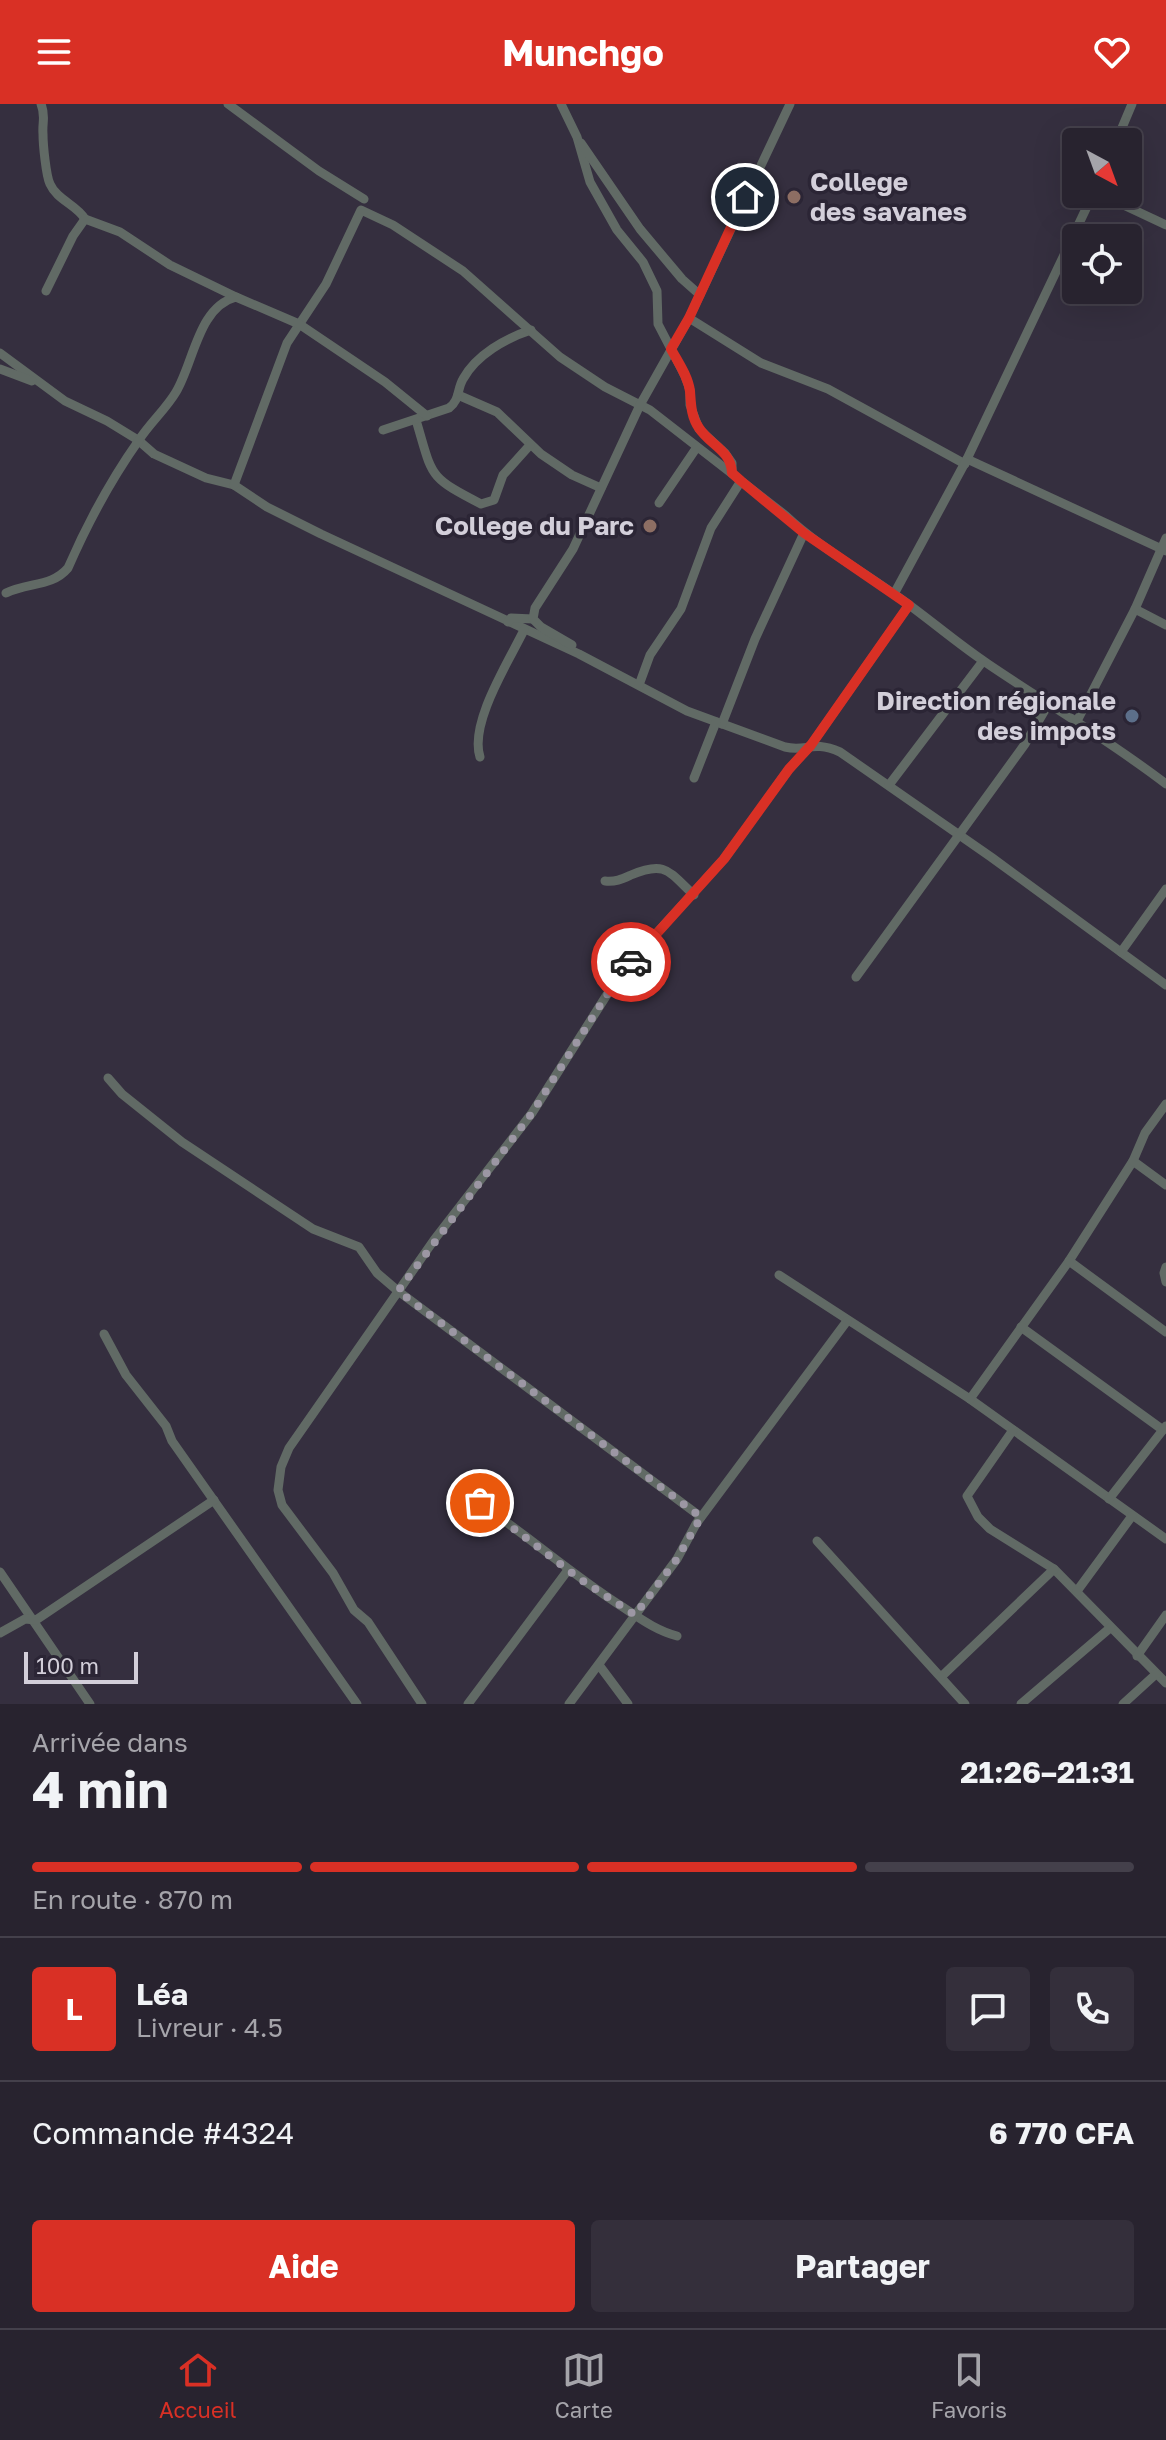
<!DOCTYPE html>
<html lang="fr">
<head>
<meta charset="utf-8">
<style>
  :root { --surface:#28232f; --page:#342f3b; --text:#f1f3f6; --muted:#a5a4aa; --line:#44404b; --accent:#d93025 }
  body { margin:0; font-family:"Golos Text",sans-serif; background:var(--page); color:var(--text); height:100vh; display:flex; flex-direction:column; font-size:30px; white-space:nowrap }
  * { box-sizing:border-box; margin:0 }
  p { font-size:26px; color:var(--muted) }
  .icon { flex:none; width:44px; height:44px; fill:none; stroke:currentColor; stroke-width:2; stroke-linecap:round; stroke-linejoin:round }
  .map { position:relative; height:1600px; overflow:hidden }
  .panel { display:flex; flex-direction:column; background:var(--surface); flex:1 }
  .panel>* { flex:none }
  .needle { width:52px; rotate:139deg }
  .tools { position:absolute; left:1062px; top:24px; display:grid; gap:16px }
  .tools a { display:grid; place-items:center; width:80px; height:80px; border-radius:8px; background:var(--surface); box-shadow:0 8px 32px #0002,0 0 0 2px var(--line); font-size:40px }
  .scale { position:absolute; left:24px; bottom:20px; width:114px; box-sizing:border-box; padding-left:8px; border:4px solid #d3cfda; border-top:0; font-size:22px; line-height:28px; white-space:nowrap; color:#d3cfda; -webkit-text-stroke:6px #2b2535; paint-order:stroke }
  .pin { position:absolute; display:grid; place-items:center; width:68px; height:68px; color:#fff; margin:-34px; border:4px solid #fff; border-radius:50%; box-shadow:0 2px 8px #0007 }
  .courier { position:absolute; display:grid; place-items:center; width:80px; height:80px; margin:-40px; border:6px solid #d93025; border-radius:50%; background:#fff; color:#222; box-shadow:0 2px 10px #0007 }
  .headline em { font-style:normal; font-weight:700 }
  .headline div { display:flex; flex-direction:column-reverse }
  .headline { display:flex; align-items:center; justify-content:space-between; height:136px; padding:0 32px }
  h1 { font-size:52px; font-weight:700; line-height:60px }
  .bar { display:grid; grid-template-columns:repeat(4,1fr); gap:12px 8px; align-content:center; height:96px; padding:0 32px }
  .bar i { height:10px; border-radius:6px; background:var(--line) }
  .bar .active { background:var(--accent) }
  .bar p { grid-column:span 4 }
  .line { display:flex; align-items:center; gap:20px; padding:0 32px; border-top:2px solid var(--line) }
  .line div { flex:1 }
  .round { display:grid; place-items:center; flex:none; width:84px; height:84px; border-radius:8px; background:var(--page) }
  .button { display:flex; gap:16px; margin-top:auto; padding:16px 32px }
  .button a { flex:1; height:92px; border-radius:8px; background:var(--accent); color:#fff; font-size:32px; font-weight:700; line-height:92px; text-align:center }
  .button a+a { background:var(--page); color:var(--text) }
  header { display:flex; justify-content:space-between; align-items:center; height:104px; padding:0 32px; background:var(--accent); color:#fff; font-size:36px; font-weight:700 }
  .tabs { display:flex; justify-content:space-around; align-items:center; height:112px; border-top:2px solid var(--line); background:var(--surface); font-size:22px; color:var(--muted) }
  .tabs a { display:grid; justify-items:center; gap:4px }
  .tabs .active { color:var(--accent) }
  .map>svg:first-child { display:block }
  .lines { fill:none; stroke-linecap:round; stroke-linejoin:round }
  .minor { stroke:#616a65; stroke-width:9 }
  .done { stroke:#9c97a4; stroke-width:8; stroke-dasharray:0 14.4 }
  .route { stroke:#d93025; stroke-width:10 }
  .education-dot { fill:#8d6e63; stroke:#2b2535; stroke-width:3 }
  .service-dot { fill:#5c6f8a; stroke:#2b2535; stroke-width:3 }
  .labels { text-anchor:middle; stroke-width:7; stroke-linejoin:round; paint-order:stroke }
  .poi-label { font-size:26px; font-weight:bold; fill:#d3cfda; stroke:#2b2535; text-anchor:end }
</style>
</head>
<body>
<header><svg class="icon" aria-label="menu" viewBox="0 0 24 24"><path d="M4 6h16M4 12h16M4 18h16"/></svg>Munchgo<svg class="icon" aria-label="heart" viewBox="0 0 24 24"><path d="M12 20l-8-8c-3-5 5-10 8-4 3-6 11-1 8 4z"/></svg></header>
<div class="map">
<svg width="1166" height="1600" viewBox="0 0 1166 1600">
  <rect width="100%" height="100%" fill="#352f3f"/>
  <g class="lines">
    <!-- minor -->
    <g class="minor">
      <path d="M41,0C46,12 42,18 43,30C43,40 46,72 50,80C57,96 77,101 85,115"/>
      <path d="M228,0L319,67L364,95"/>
      <path d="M561,0L577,33L590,78L617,126L643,158L657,187L658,220L685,272L690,286V301L699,325L725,349L732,359V369"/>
      <path d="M1116,38L1132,0"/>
      <path d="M581,39L640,125L682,175L700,191"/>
      <path d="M1100,90L1166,121"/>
      <path d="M46,187L73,132L85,115L120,128L170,161L236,193"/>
      <path d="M689,214L761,259L828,285L965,360"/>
      <path d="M0,249L65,297L107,317L138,336L154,350L206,374L234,381L267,403L321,430L579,550L687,607L785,643C807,648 812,636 840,648L991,753L1166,881"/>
      <path d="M0,265L32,277"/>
      <path d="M458,291L497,308L541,350L572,371L601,384"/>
      <path d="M416,316C433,373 427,372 481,400L494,396L503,371L530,341"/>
      <path d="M383,326L449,304C460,296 457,285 463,275C476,251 506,234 531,226"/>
      <path d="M967,355L1166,447"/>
      <path d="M234,381L287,239L326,180L361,106L393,121L463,167L560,253L605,283L650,306L785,411C818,442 857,464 894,490C926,512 955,538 988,560C1047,600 1109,636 1166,680"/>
      <path d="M659,399L697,343"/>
      <path d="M6,489C28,478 52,483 68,464C88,418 110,377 139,336C150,319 166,305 176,288C194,258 198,203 236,193L299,220L385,278L427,312"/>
      <path d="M894,490L967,355L1093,90"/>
      <path d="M1135,505L1166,521"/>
      <path d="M508,518L511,514L533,515"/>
      <path d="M572,541L541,523L533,515L535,504L573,445L640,301L689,214L790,0"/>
      <path d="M639,581L650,551L681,505L711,424L741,377"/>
      <path d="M1077,617L1135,505L1166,434"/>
      <path d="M722,620L755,535L804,429"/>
      <path d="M480,653C469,619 509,557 524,526"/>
      <path d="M694,674L716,618"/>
      <path d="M889,681L983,557"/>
      <path d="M605,777C616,778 622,775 631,771C666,756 669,768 694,791"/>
      <path d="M1121,848L1166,785"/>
      <path d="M856,873L1025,640L1048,601"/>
      <path d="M108,974L122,990L182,1038L313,1125L359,1143L377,1169L398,1187L701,1413"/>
      <path d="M1166,1000L1145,1029L1133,1057L1069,1157L970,1295L1166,1435"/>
      <path d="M1133,1057L1166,1081"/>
      <path d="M1069,1157L1166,1228"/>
      <path d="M1166,1163L1164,1169L1166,1178"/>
      <path d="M779,1171L970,1295"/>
      <path d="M1021,1223L1163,1326"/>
      <path d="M104,1230L126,1271L166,1322L172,1337L357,1600"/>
      <path d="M1013,1326L967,1392L978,1413L990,1425L1054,1465L1166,1579"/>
      <path d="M462,1388C516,1421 564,1465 618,1500C637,1512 654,1526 677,1532"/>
      <path d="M1109,1395L1166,1322"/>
      <path d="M817,1437L965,1600"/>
      <path d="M0,1468L90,1600"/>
      <path d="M1077,1487L1132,1412"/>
      <path d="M0,1529L25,1515L36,1516L214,1396"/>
      <path d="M1137,1552L1166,1511"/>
      <path d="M599,1561L628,1600"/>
      <path d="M941,1573L1054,1465"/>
      <path d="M422,1600L368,1518L354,1506L333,1469L282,1401L278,1386L281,1363L289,1344L434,1136L532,1009L608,889L634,854L724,755L789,665L811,641L909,501"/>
      <path d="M468,1600L568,1466"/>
      <path d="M569,1600L677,1455L696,1420L847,1217"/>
      <path d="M1021,1600L1110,1524"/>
      <path d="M1123,1600L1156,1570"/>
    </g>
  </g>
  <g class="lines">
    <!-- done -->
    <path class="done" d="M480,1399L580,1475L635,1511L677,1455L701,1413L398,1187L532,1009L608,889L631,858"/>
    <!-- route -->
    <path class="route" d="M631,858L724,755L789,665L811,641L909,501L804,429L741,377L732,369C731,346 710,341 699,324C691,313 691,300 690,287C688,272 678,258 671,245L689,214L745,93"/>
  </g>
  <!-- markers -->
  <g class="education-dot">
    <circle cx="794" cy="93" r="8"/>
    <circle cx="650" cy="422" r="8"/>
  </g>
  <circle class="service-dot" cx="1132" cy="612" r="8"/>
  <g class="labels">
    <!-- poi labels -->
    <g class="poi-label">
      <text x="810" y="87" text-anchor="start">College<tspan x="810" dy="30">des savanes</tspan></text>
      <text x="634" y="431">College du Parc</text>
      <text x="1116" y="606">Direction régionale<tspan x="1116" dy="30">des impots</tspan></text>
    </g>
  </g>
</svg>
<div class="tools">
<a><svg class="needle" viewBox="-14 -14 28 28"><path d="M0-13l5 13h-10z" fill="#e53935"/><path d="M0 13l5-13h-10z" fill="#a5a4aa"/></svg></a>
<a><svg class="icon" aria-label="locate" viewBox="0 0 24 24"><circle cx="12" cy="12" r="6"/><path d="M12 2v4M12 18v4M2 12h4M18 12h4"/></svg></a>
</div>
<div class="scale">100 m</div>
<div class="pin" style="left:480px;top:1399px;background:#ea580c"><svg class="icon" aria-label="bag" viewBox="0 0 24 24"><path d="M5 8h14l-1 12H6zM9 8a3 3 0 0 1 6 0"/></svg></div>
<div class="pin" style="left:745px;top:93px;background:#1f2937"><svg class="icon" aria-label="home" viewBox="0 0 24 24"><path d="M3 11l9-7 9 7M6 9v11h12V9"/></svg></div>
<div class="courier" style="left:631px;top:858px"><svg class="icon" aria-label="car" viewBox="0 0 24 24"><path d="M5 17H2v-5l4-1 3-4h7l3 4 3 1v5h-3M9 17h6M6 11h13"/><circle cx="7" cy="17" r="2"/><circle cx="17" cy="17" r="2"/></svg></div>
</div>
<section class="panel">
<div class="headline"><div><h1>4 min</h1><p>Arrivée dans</p></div><em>21:26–21:31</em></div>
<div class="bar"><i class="active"></i><i class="active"></i><i class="active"></i><i></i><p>En route · 870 m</p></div>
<div class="line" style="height:144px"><b class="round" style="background:var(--accent);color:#fff">L</b><div><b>Léa</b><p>Livreur · 4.5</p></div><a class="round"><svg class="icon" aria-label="chat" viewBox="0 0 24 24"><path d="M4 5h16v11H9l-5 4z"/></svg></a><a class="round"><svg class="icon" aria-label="phone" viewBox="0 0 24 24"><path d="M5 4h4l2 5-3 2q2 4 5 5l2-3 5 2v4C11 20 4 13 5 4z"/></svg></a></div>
<div class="line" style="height:104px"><div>Commande #4324</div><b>6 770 CFA</b></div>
<div class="button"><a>Aide</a><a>Partager</a></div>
</section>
<nav class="tabs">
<a class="active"><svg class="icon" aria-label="home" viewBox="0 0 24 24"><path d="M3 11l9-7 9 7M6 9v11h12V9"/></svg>Accueil</a>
<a><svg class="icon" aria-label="map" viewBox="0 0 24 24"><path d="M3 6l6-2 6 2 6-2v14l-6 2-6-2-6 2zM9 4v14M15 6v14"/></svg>Carte</a>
<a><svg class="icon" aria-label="saved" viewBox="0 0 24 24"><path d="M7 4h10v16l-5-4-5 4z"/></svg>Favoris</a>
</nav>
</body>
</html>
